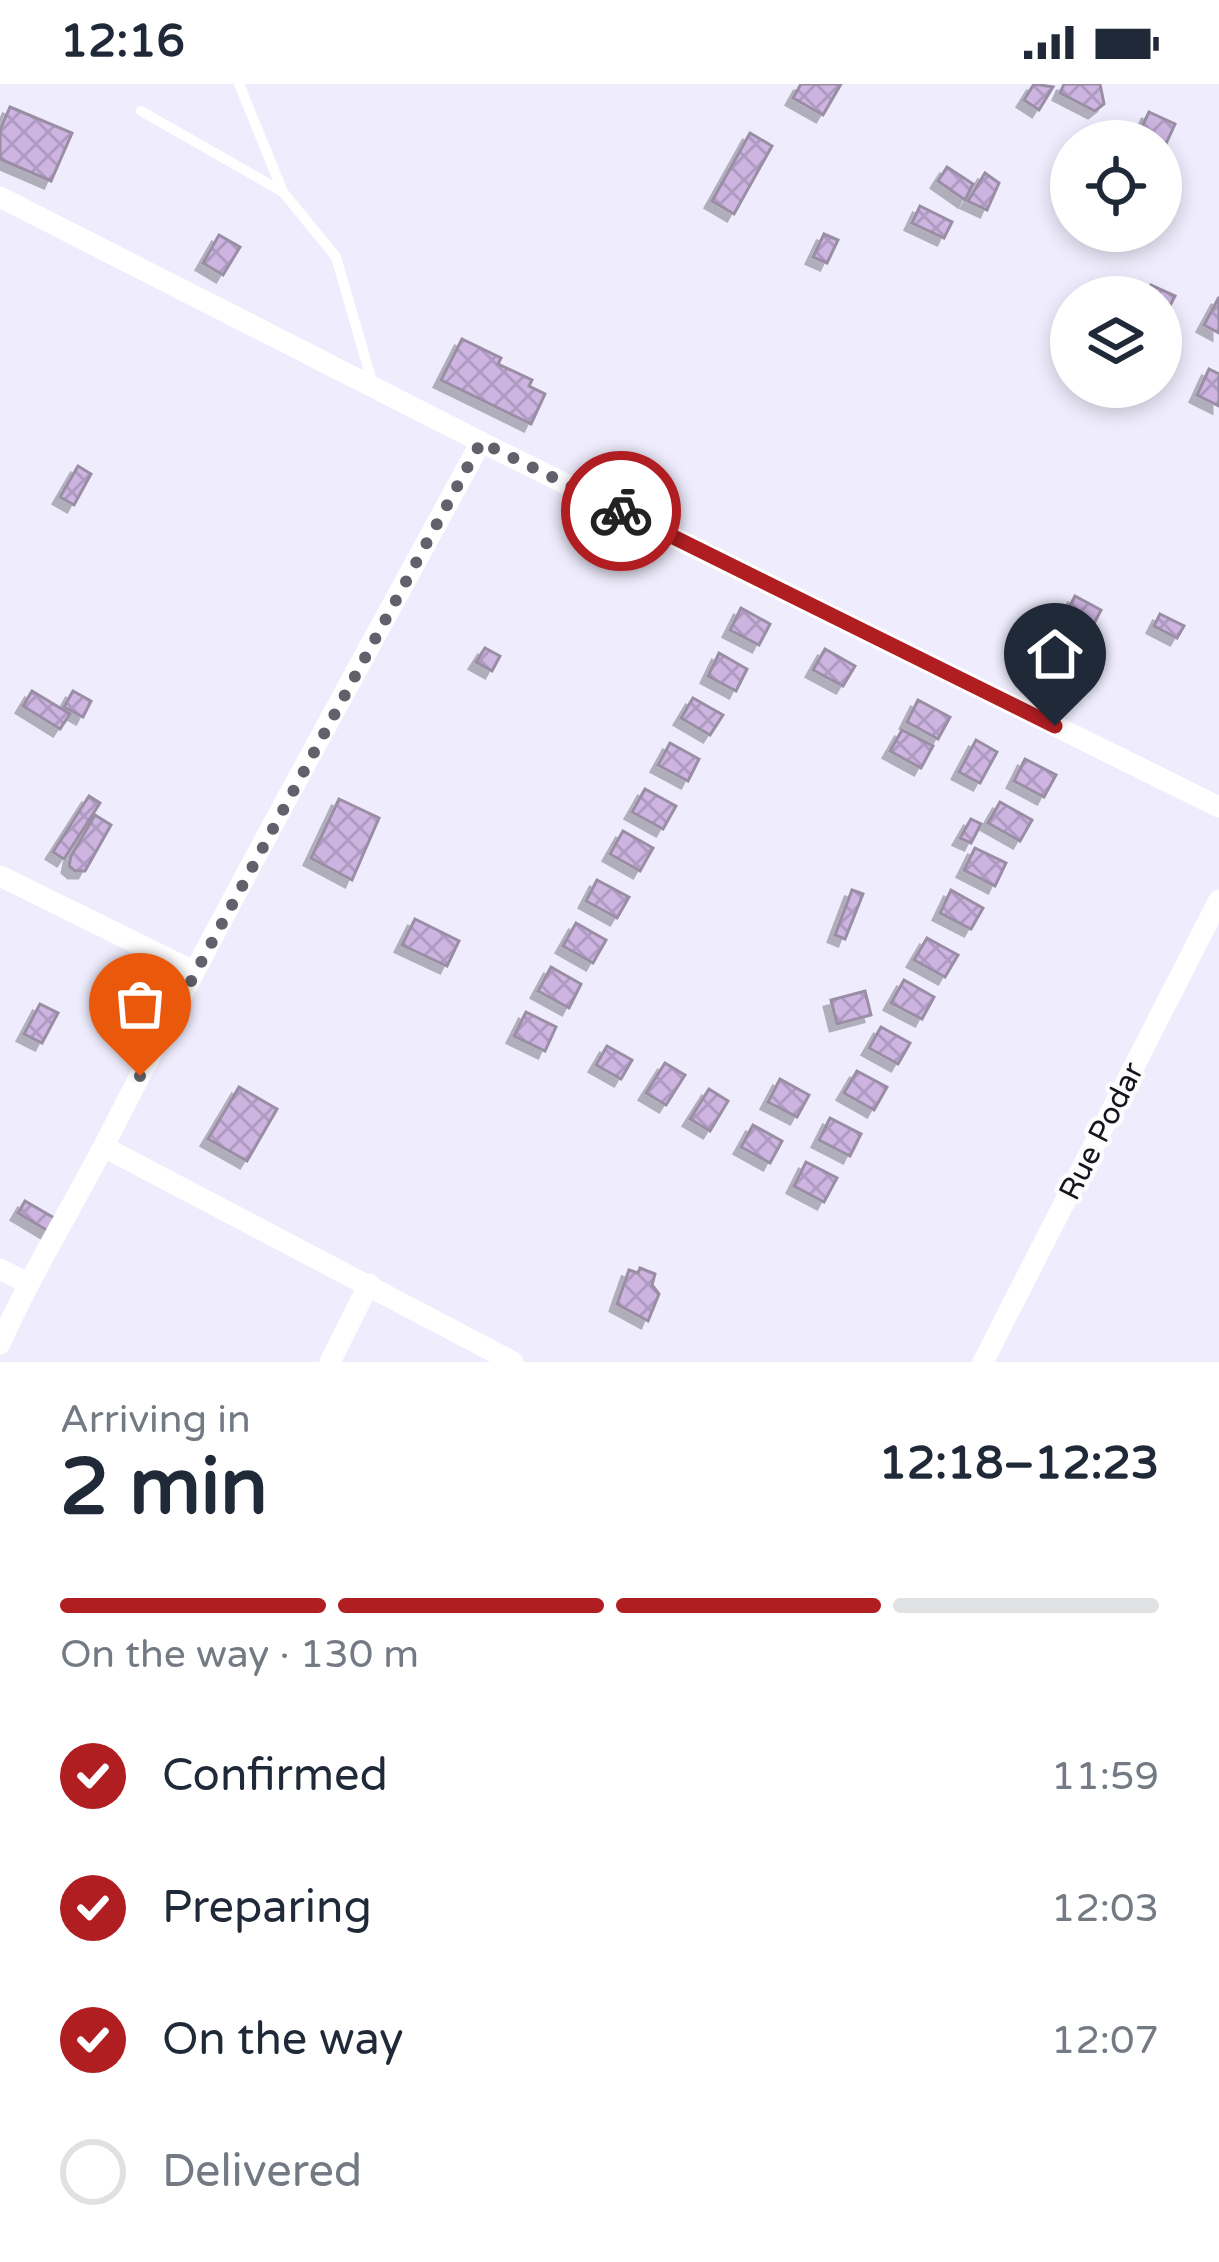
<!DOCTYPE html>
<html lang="en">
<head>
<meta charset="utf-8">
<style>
  :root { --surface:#fff; --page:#f6f6f7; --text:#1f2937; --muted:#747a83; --line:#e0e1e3; --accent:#b01e22 }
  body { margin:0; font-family:"Varela Round",sans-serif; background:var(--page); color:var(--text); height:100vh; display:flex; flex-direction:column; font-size:45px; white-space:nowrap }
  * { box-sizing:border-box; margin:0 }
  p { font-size:39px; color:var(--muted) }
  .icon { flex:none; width:66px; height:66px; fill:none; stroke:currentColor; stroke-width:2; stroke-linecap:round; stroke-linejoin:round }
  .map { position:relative; height:1278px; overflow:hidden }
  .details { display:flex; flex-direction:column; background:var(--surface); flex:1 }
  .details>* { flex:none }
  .fabs { position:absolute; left:1050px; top:36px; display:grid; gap:24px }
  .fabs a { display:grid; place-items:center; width:132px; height:132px; border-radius:50%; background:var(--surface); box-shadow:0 6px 18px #0003; font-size:60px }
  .pin { position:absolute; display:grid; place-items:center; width:102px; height:102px; color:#fff; margin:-123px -51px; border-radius:50% 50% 50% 0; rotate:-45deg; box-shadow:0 0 12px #0007 }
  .pin .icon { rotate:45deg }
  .courier { position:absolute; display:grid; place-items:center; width:120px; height:120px; margin:-60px; border:9px solid #b01e22; border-radius:50%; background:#fff; color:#222; box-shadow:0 3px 15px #0007 }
  .headline em { font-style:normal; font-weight:700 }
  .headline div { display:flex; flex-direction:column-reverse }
  .headline { display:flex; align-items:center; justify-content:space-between; height:204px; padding:0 60px }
  h1 { font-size:78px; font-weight:700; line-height:90px }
  .bar { display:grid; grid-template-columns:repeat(4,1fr); gap:18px 12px; align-content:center; height:144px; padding:0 60px }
  .bar i { height:15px; border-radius:9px; background:var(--line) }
  .bar .on { background:var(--accent) }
  .bar p { grid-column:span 4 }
  ol { padding:0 60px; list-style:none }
  li { display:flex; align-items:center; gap:36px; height:132px }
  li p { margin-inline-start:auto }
  li .icon { padding:12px; border-radius:50%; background:var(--accent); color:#fff; stroke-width:4 }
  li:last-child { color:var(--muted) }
  li i { width:66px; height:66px; border:6px solid var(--line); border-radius:50% }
  .status { display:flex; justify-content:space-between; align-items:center; height:84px; padding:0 60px; background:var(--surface); direction:ltr }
  .status svg { height:33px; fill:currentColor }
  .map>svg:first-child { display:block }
  .building { fill:url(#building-cross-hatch); stroke:#9a8ea5; stroke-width:3; filter:url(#shadow) }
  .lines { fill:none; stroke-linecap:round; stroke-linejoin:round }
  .service { stroke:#fff; stroke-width:10 }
  .minor { stroke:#fff; stroke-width:21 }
  .done { stroke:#61606b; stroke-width:12; stroke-dasharray:0 21.6 }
  .route { stroke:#b01e22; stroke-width:15 }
  .labels { text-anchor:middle; stroke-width:9; stroke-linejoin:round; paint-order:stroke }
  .street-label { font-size:30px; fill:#15141d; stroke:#fcfcfc }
</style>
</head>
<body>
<div class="status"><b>12:16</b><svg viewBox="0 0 49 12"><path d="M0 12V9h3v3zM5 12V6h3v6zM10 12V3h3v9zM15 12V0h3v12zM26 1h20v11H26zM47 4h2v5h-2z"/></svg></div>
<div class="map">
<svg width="1219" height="1278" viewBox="0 0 1219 1278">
  <defs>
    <pattern id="building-cross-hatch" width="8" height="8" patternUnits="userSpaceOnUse" patternTransform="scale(3)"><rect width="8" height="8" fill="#cdb4e1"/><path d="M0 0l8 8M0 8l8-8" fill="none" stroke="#af9ac1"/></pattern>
    <filter id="shadow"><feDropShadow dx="-7" dy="7" stdDeviation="0" flood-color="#0004"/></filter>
  </defs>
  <rect width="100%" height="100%" fill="#efedfd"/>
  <!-- building -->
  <g class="building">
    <path d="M801,0H841L823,31L793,14Z"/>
    <path d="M1034,0L1053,3L1039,26L1024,16Z"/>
    <path d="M1064,0H1100L1104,20L1095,27L1060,9Z"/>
    <path d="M10,23L72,49L51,97L0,75V46Z"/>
    <path d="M1149,28L1175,40L1164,64L1161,57L1136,55Z"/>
    <path d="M750,49L772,62L734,130L712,117Z"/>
    <path d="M947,83L973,100L965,116L938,97Z"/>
    <path d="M985,89L999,99L987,126L968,117Z"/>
    <path d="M1161,94L1174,100L1161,132Z"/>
    <path d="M920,122L952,138L944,154L912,139Z"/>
    <path d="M824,150L838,156L827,179L813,173Z"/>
    <path d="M219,151L240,163L223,191L203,179Z"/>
    <path d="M1151,201L1175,212L1162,237L1161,213H1145Z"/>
    <path d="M1219,213V249L1204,241Z"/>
    <path d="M462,255L501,274L498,280L532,296L529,302L545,310L531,340L441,296Z"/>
    <path d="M1209,285L1219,290V322L1197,311Z"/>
    <path d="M78,382L91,390L74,421L60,413Z"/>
    <path d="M1075,512L1101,526L1087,553L1061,539Z"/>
    <path d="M741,524L770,540L759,561L730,546Z"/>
    <path d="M1160,530L1184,542L1177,554L1154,542Z"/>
    <path d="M485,564L500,572L492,587L476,578Z"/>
    <path d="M825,565L855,582L843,602L813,586Z"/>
    <path d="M719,569L747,585L736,607L708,592Z"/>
    <path d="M32,607L70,630L60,645L23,622Z"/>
    <path d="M73,607L91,617L83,633L64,623Z"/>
    <path d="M693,614L723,631L710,651L681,634Z"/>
    <path d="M918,616L950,633L938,655L907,638Z"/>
    <path d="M902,646L933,662L921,684L890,667Z"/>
    <path d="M976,656L997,668L980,699L959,688Z"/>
    <path d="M670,659L699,675L688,697L658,681Z"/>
    <path d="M1025,675L1056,691L1044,713L1014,697Z"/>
    <path d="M645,705L676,722L663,745L632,728Z"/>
    <path d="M89,712L100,719L64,775L53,768Z"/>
    <path d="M339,715L379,734L352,796L311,774Z"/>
    <path d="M1000,718L1032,736L1020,757L988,739Z"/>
    <path d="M95,731L111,741L85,787H75L69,782L71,772Z"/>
    <path d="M971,735L981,740L971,759L960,754Z"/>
    <path d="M623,747L653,764L640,787L610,770Z"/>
    <path d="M975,764L1006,779L995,802L964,786Z"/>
    <path d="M597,796L629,813L617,834L586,817Z"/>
    <path d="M852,806L863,810L845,855L835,851Z"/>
    <path d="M951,806L983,824L971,845L940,829Z"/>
    <path d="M415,835L459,857L447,882L402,861Z"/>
    <path d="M576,839L606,856L593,879L563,862Z"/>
    <path d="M927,854L958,871L945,893L914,876Z"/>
    <path d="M551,883L581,900L569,924L538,907Z"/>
    <path d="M904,896L934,913L922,935L891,919Z"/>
    <path d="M114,907L135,917L125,938L103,927Z"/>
    <path d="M865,907L871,931L837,940L831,916Z"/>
    <path d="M40,920L58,929L42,959L24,950Z"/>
    <path d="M526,928L556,943L545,967L514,952Z"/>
    <path d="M881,943L910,959L898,980L869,964Z"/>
    <path d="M607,962L632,976L621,995L596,981Z"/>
    <path d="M665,979L685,991L666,1021L646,1009Z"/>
    <path d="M857,987L887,1003L874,1026L844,1009Z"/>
    <path d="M780,995L809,1011L797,1033L768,1018Z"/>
    <path d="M239,1003L277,1025L247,1077L208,1055Z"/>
    <path d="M709,1005L728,1017L710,1047L690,1035Z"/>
    <path d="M830,1034L861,1050L850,1072L819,1056Z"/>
    <path d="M753,1041L782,1057L770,1079L741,1063Z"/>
    <path d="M806,1078L837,1094L824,1118L794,1102Z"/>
    <path d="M25,1117L56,1135L48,1147L18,1129Z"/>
    <path d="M640,1184L655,1190L652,1201L659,1210L648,1237L617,1220L629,1186L638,1189Z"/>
  </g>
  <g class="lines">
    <!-- service -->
    <g class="service">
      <path d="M239,0L283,108"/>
      <path d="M141,27L283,108L336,173L373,301"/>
    </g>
    <!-- minor -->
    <g class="minor">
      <path d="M0,113L481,358L1219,723"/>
      <path d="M0,792L193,887"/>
      <path d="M104,1063L513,1278"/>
      <path d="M0,1185L27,1199"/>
      <path d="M0,1260C32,1187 74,1121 110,1050C229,817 356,588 481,358"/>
      <path d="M330,1278L369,1200"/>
      <path d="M983,1278L1219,816"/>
    </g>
  </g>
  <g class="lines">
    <!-- done -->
    <path class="done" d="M140,992L481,358L621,427"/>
    <!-- route -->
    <path class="route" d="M621,427L1055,642"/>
  </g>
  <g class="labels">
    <!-- street labels -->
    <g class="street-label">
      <text transform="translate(1101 1047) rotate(-63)" y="10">Rue Podar</text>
    </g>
  </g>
</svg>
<div class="fabs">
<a><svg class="icon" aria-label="locate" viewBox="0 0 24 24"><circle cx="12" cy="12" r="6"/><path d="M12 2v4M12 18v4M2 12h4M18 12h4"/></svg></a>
<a><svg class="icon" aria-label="layers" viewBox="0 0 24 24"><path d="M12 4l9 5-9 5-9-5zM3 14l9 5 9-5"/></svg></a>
</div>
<div class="pin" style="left:140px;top:992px;background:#ea580c"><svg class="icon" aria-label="bag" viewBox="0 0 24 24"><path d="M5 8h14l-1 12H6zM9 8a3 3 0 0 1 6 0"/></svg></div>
<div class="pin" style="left:1055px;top:642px;background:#1f2937"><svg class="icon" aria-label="home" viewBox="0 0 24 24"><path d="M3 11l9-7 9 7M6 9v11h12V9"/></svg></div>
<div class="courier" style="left:621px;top:427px"><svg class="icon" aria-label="bike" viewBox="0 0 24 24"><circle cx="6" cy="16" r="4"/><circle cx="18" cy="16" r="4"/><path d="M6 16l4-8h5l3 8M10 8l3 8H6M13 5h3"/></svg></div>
</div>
<section class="details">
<div class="headline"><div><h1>2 min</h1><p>Arriving in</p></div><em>12:18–12:23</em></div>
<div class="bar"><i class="on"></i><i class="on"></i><i class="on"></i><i></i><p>On the way · 130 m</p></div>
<ol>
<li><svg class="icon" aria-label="check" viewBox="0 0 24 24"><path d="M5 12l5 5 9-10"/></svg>Confirmed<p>11:59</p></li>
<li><svg class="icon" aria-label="check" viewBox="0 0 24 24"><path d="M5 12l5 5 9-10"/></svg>Preparing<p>12:03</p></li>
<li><svg class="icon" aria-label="check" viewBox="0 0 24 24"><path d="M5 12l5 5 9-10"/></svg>On the way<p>12:07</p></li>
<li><i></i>Delivered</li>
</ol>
</section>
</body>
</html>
